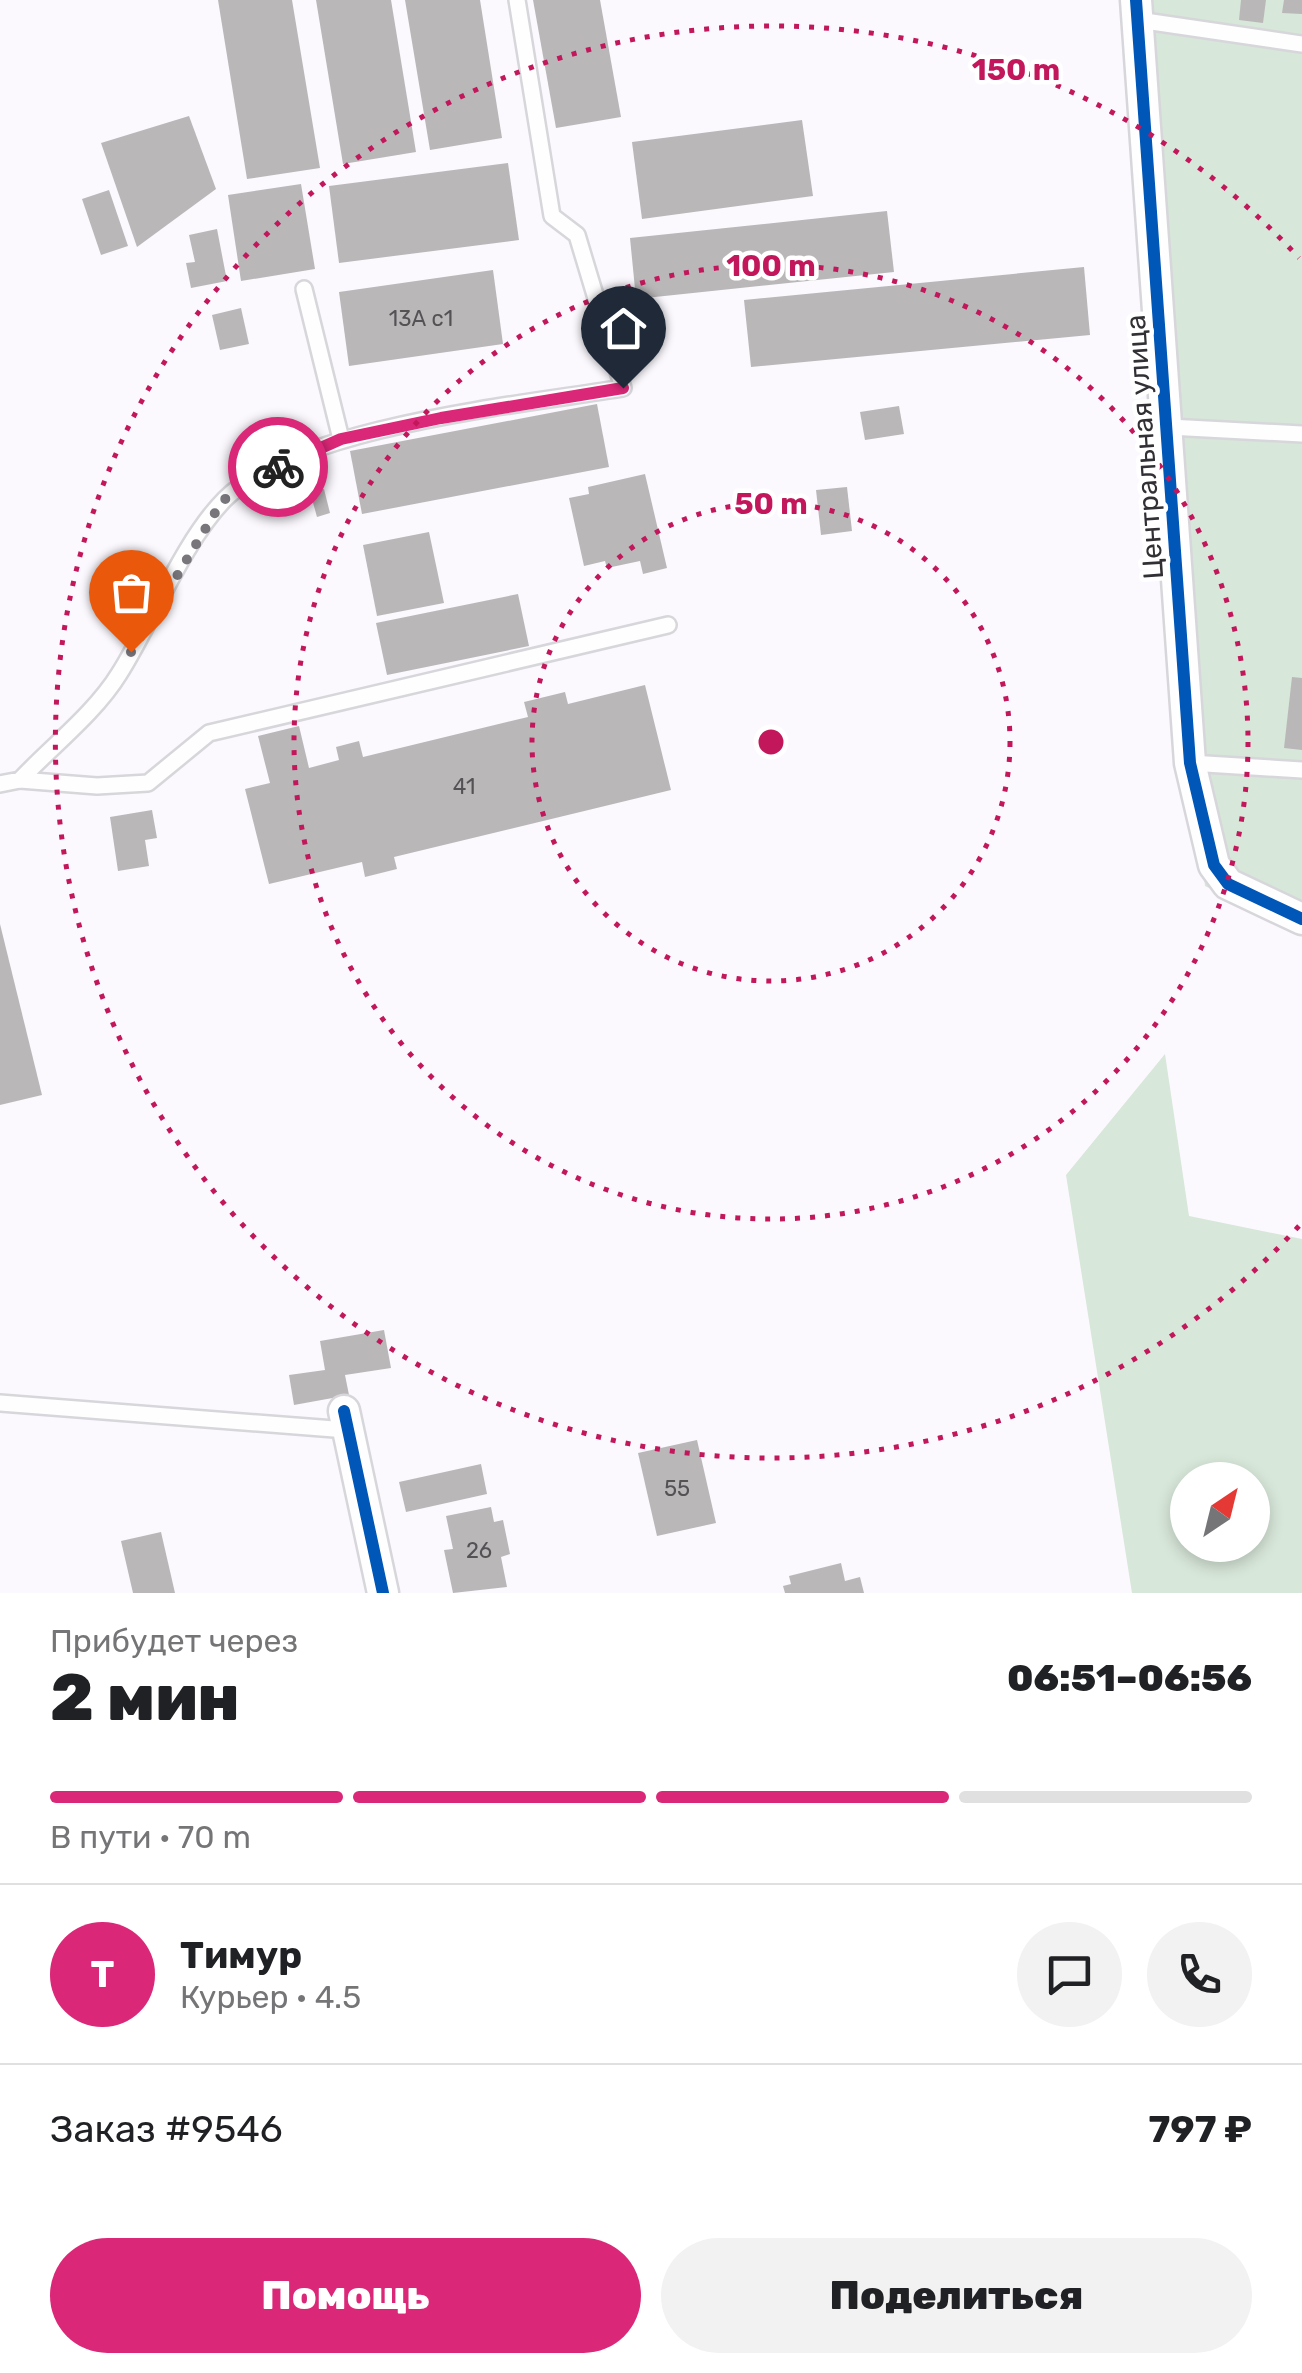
<!DOCTYPE html>
<html lang="ru">
<head>
<meta charset="utf-8">
<style>
  :root { --surface:#fff; --page:#f2f2f2; --text:#202124; --muted:#757577; --line:#e0e0e0; --accent:#db2777 }
  body { margin:0; font-family:Rubik,sans-serif; background:var(--page); color:var(--text); height:100vh; display:flex; flex-direction:column; font-size:38px; white-space:nowrap }
  * { box-sizing:border-box; margin:0 }
  p { font-size:32px; color:var(--muted) }
  .icon { flex:none; width:55px; height:55px; fill:none; stroke:currentColor; stroke-width:2; stroke-linecap:round; stroke-linejoin:round }
  .map { position:relative; height:1593px; overflow:hidden }
  .panel { display:flex; flex-direction:column; background:var(--surface); flex:1 }
  .panel>* { flex:none }
  .needle { width:65px; rotate:35deg }
  .fabs { position:absolute; left:1170px; top:1462px; display:grid; gap:20px }
  .fabs a { display:grid; place-items:center; width:100px; height:100px; border-radius:50%; background:var(--surface); box-shadow:0 5px 15px #0003; font-size:50px }
  .pin { position:absolute; display:grid; place-items:center; width:85px; height:85px; color:#fff; margin:-102px -42px; border-radius:50% 50% 50% 0; rotate:-45deg; box-shadow:0 0 10px #0007 }
  .pin .icon { rotate:45deg }
  .courier { position:absolute; display:grid; place-items:center; width:100px; height:100px; margin:-50px; border:8px solid #db2777; border-radius:50%; background:#fff; color:#222; box-shadow:0 2px 12px #0007 }
  .head em { font-style:normal; font-weight:800 }
  .head div { display:flex; flex-direction:column-reverse }
  .head { display:flex; align-items:center; justify-content:space-between; height:170px; padding:0 50px }
  h1 { font-size:65px; font-weight:800; line-height:75px }
  .bar { display:grid; grid-template-columns:repeat(4,1fr); gap:15px 10px; align-content:center; height:120px; padding:0 50px }
  .bar i { height:12px; border-radius:8px; background:var(--line) }
  .bar .selected { background:var(--accent) }
  .bar p { grid-column:span 4 }
  .line { display:flex; align-items:center; gap:25px; padding:0 50px; border-top:2px solid var(--line) }
  .line div { flex:1 }
  .round { display:grid; place-items:center; flex:none; width:105px; height:105px; border-radius:52px; background:var(--page) }
  .primary-button { display:flex; gap:20px; margin-top:auto; padding:20px 50px }
  .primary-button a { flex:1; height:115px; border-radius:60px; background:var(--accent); color:#fff; font-size:40px; font-weight:800; line-height:115px; text-align:center }
  .primary-button a+a { background:var(--page); color:var(--text) }
  .map>svg:first-child { display:block }
  .green { fill:#d7e7d9; fill-rule:evenodd }
  .building { fill:#bab7b9 }
  .lines { fill:none; stroke-linecap:round; stroke-linejoin:round }
  .lane-casing { stroke:#d7d6da; stroke-width:20 }
  .street-casing { stroke:#d7d6da; stroke-width:35 }
  .lane { stroke:#fefeff; stroke-width:15 }
  .street { stroke:#fefeff; stroke-width:30 }
  .cycleway-casing { stroke:#fff; stroke-width:19 }
  .cycleway { stroke:#0057b8; stroke-width:12 }
  .done { stroke:#78767b; stroke-width:10; stroke-dasharray:0 18 }
  .route { stroke:#db2777; stroke-width:12 }
  .ring { fill:none; stroke:#c2185b; stroke-width:5; stroke-dasharray:5 10 }
  .labels { text-anchor:middle; stroke-width:9; stroke-linejoin:round; paint-order:stroke }
  .number-label { font-size:22px; fill:#545255 }
  .street-label { font-size:28px; fill:#323034; stroke:#fff }
  .centre { fill:#c2185b; stroke:#fff; stroke-width:5 }
  .ring-label { font-size:30px; text-anchor:middle; font-weight:bold; fill:#c2185b; stroke:#fff; stroke-width:9; stroke-linejoin:round; paint-order:stroke }
</style>
</head>
<body>
<div class="map">
<svg width="1302" height="1593" viewBox="0 0 1302 1593">
  <rect width="100%" height="100%" fill="#fbf9fe"/>
  <!-- green -->
  <g class="green">
    <path d="M1136,0H1302V933L1205,886L1190,763Z"/>
    <path d="M1165,1054L1189,1216L1302,1239V1593H1132L1066,1175ZM1252,1480V1545H1188V1480Z"/>
  </g>
  <!-- building -->
  <g class="building">
    <path d="M218,0H292L320,168L247,179Z"/>
    <path d="M316,0H391L416,152L343,164Z"/>
    <path d="M405,0H480L502,138L430,150Z"/>
    <path d="M533,0H600L621,117L556,128Z"/>
    <path d="M1241,0H1266L1263,23L1239,20Z"/>
    <path d="M1284,0H1302V14L1282,13Z"/>
    <path d="M189,116L216,189L137,247L101,143Z"/>
    <path d="M802,120L813,196L642,219L632,142Z"/>
    <path d="M508,163L519,240L339,263L329,186Z"/>
    <path d="M301,184L315,269L241,281L228,195Z"/>
    <path d="M109,190L128,246L101,255L82,199Z"/>
    <path d="M887,211L894,272L636,299L630,238Z"/>
    <path d="M217,229L227,281L191,288L186,263L195,262L189,235Z"/>
    <path d="M1084,267L1090,335L751,367L744,300Z"/>
    <path d="M493,270L503,344L349,366L339,292Z"/>
    <path d="M241,308L249,344L220,350L212,315Z"/>
    <path d="M597,404L609,467L362,514L350,451Z"/>
    <path d="M899,406L904,434L865,440L860,412Z"/>
    <path d="M645,474L667,568L643,574L640,561L607,568L605,561L584,566L569,498L589,494L588,487Z"/>
    <path d="M847,487L852,531L821,535L816,490Z"/>
    <path d="M324,489L330,513L317,517L310,492Z"/>
    <path d="M429,532L444,603L377,616L363,545Z"/>
    <path d="M518,594L529,646L387,675L376,623Z"/>
    <path d="M1292,677L1302,678V750L1284,748Z"/>
    <path d="M645,685L671,790L394,857L397,869L365,877L362,862L269,884L245,789L270,783L258,736L299,726L309,768L339,760L336,747L359,741L363,757L528,717L524,702L565,692L568,704Z"/>
    <path d="M152,810L157,838L145,840L149,866L118,871L110,817Z"/>
    <path d="M0,924L42,1095L0,1105Z"/>
    <path d="M384,1330L391,1368L345,1375L349,1395L294,1405L289,1375L325,1370L320,1341Z"/>
    <path d="M697,1440L716,1523L657,1536L638,1453Z"/>
    <path d="M481,1464L487,1494L406,1512L399,1482Z"/>
    <path d="M491,1507L494,1522L503,1520L510,1554L501,1557L507,1587L453,1593L444,1550L453,1549L446,1516Z"/>
    <path d="M161,1532L175,1593H133L121,1541Z"/>
    <path d="M841,1563L845,1581L860,1577L864,1593H785L783,1586L791,1584L789,1576Z"/>
  </g>
  <g class="lines">
    <!-- lane casing -->
    <g class="lane-casing">
      <g id="lane">
        <path d="M1138,20L1302,44"/>
        <path d="M304,289L341,439"/>
        <path d="M1169,427L1302,434"/>
        <path d="M1190,763L1302,770"/>
        <path d="M20,780L97,786L148,783L209,733L668,625"/>
        <path d="M0,784L20,780C51,747 95,713 119,674C151,624 183,541 225,499C299,426 519,405 623,388L577,235L552,216L517,0"/>
        <path d="M0,1403L347,1430"/>
      </g>
    </g>
    <!-- street casing -->
    <g class="street-casing">
      <g id="street">
        <path d="M1136,0L1190,763L1214,865L1228,884L1302,919"/>
        <path d="M344,1411L383,1593"/>
      </g>
    </g>
    <!-- lane -->
    <use href="#lane" class="lane"/>
    <!-- street -->
    <use href="#street" class="street"/>
    <!-- cycleway casing -->
    <g class="cycleway-casing">
      <g id="cycleway">
        <path d="M1136,0L1190,763L1214,865L1228,884L1302,919"/>
        <path d="M344,1411L383,1593"/>
      </g>
    </g>
    <!-- cycleway -->
    <use href="#cycleway" class="cycleway"/>
  </g>
  <g class="lines">
    <!-- done -->
    <path class="done" d="M131,652L221,503L243,482L278,467"/>
    <!-- route -->
    <path class="route" d="M278,467L341,439L441,418L623,388"/>
  </g>
  <!-- distance rings -->
  <g class="ring">
    <circle cx="771" cy="742" r="239"/>
    <circle cx="771" cy="742" r="477"/>
    <path d="M1299 1226A716 716 0 1 1 1299 258"/>
  </g>
  <g class="labels">
    <!-- number labels -->
    <g class="number-label">
      <text x="421" y="326">13А с1</text>
      <text x="464" y="794">41</text>
      <text x="677" y="1496">55</text>
      <text x="479" y="1558">26</text>
    </g>
    <!-- street labels -->
    <g class="street-label">
      <text transform="translate(1144 447) rotate(-94)" y="10">Центральная улица</text>
    </g>
  </g>
  <circle cx="771" cy="742" r="15" class="centre"/>
  <g class="ring-label">
    <text x="1016" y="80">150 m</text>
    <text x="771" y="276">100 m</text>
    <text x="771" y="514">50 m</text>
  </g>
</svg>
<div class="fabs">
<a><svg class="needle" viewBox="-14 -14 28 28"><path d="M0-13l5 13h-10z" fill="#e53935"/><path d="M0 13l5-13h-10z" fill="#757577"/></svg></a>
</div>
<div class="pin" style="left:131px;top:652px;background:#ea580c"><svg class="icon" aria-label="bag" viewBox="0 0 24 24"><path d="M5 8h14l-1 12H6zM9 8a3 3 0 0 1 6 0"/></svg></div>
<div class="pin" style="left:623px;top:388px;background:#1f2937"><svg class="icon" aria-label="home" viewBox="0 0 24 24"><path d="M3 11l9-7 9 7M6 9v11h12V9"/></svg></div>
<div class="courier" style="left:278px;top:467px"><svg class="icon" aria-label="bike" viewBox="0 0 24 24"><circle cx="6" cy="16" r="4"/><circle cx="18" cy="16" r="4"/><path d="M6 16l4-8h5l3 8M10 8l3 8H6M13 5h3"/></svg></div>
</div>
<section class="panel">
<div class="head"><div><h1>2 мин</h1><p>Прибудет через</p></div><em>06:51–06:56</em></div>
<div class="bar"><i class="selected"></i><i class="selected"></i><i class="selected"></i><i></i><p>В пути · 70 m</p></div>
<div class="line" style="height:180px"><b class="round" style="background:var(--accent);color:#fff">Т</b><div><b>Тимур</b><p>Курьер · 4.5</p></div><a class="round"><svg class="icon" aria-label="chat" viewBox="0 0 24 24"><path d="M4 5h16v11H9l-5 4z"/></svg></a><a class="round"><svg class="icon" aria-label="phone" viewBox="0 0 24 24"><path d="M5 4h4l2 5-3 2q2 4 5 5l2-3 5 2v4C11 20 4 13 5 4z"/></svg></a></div>
<div class="line" style="height:130px"><div>Заказ #9546</div><b>797 ₽</b></div>
<div class="primary-button"><a>Помощь</a><a>Поделиться</a></div>
</section>
</body>
</html>
